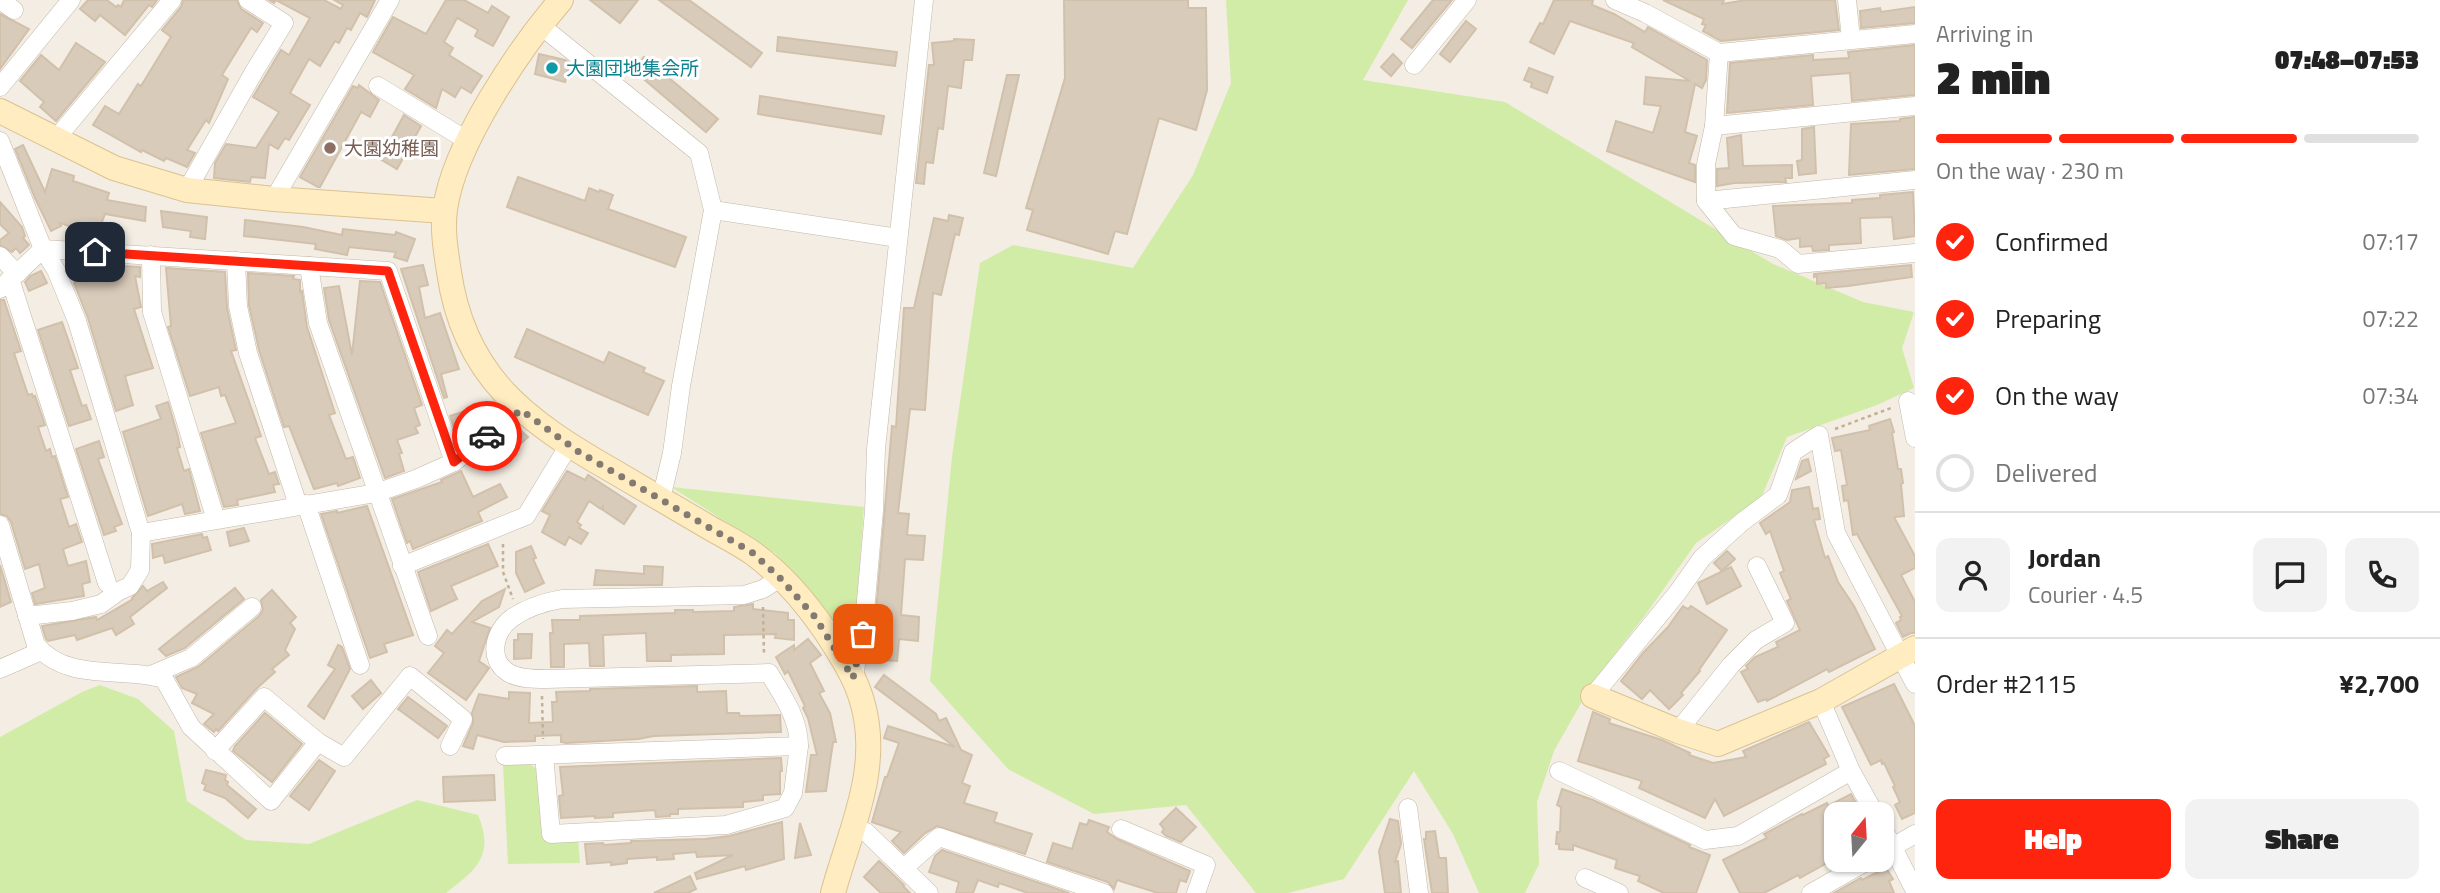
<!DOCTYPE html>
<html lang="en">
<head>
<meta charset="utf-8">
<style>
  :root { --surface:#fff; --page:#f2f2f2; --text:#222; --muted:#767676; --line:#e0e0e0; --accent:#ff240e }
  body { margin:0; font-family:"Titillium Web","Noto Sans JP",sans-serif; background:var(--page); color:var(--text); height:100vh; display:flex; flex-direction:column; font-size:26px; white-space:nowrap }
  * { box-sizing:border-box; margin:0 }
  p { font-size:23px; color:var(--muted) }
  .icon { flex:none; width:38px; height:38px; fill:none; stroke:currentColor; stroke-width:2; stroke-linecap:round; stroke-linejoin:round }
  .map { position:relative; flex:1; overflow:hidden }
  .side { display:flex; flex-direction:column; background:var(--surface); width:525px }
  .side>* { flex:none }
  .needle { width:46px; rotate:18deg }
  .tools { position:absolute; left:1824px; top:802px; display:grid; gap:14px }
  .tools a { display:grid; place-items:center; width:70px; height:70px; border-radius:14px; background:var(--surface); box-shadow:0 2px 5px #0004; font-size:35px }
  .pin { position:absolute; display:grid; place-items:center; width:60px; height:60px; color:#fff; margin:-30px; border-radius:14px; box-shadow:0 4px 10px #0006 }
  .courier { position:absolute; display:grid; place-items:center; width:70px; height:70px; margin:-35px; border:5px solid #ff240e; border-radius:50%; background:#fff; color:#222; box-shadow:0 2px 9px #0007 }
  .overview em { font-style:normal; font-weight:800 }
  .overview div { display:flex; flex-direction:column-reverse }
  .overview { display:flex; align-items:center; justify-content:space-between; height:119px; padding:0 21px }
  h1 { font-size:46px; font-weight:800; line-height:52px }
  .bar { display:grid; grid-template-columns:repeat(4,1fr); gap:10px 7px; align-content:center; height:84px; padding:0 21px }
  .bar i { height:9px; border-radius:5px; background:var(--line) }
  .bar .active { background:var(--accent) }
  .bar p { grid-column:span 4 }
  .line { display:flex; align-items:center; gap:18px; padding:0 21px; border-top:2px solid var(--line) }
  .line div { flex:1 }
  .round { display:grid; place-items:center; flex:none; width:74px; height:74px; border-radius:14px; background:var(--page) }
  ol { padding:0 21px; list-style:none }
  li { display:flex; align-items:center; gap:21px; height:77px }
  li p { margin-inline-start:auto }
  li .icon { padding:7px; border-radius:50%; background:var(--accent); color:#fff; stroke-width:4 }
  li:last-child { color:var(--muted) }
  li i { width:38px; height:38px; border:4px solid var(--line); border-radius:50% }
  .action { display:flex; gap:14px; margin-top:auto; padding:14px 21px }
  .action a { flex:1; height:80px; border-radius:14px; background:var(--accent); color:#fff; font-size:28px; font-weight:800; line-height:80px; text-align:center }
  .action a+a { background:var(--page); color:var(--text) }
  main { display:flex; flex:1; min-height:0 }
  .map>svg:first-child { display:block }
  .green { fill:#d1eca7 }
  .building { fill:#d9cbba; stroke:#d1c0aa; stroke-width:2 }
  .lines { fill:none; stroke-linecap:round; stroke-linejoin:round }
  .street-casing { stroke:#c3b8a8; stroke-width:19 }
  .secondary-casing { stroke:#dbc290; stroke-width:26 }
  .path { stroke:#c3b095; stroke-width:2.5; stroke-dasharray:3.5 3.5; stroke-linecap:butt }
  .street { stroke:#fff; stroke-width:18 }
  .secondary { stroke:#ffecc1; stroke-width:24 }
  .done { stroke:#837b71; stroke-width:7; stroke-dasharray:0 12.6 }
  .route { stroke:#ff240e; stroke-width:9 }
  .culture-dot { fill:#0f9aa8; stroke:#fff; stroke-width:2.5 }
  .education-dot { fill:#8d6e63; stroke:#fff; stroke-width:2.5 }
  .labels { text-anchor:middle; stroke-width:6; stroke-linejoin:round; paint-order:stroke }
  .culture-label { font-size:19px; fill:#0d838f; stroke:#fff; text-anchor:start }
  .education-label { font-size:19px; fill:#785e54; stroke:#fff; text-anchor:start }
</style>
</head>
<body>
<main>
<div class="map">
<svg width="1915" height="893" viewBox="0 0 1915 893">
  <rect width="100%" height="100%" fill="#f3ede3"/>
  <!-- green -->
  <g class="green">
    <path d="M1226,0H1408L1363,80L1505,102L1773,264L1863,302L1914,312L1902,348L1914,388L1877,405L1787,437L1761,498L1696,543L1646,614L1593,682L1554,751L1537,802L1539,864L1525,893H1479L1453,834L1414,771L1344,879L1288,893H1256L1186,805L1094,814L1008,769L930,681L952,457L980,263L1013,245L1133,268L1193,175L1231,83Z"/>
    <path d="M671,487L864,507L854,642L775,553Z"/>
    <path d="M100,685L138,699L174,731L187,801L246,840L309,844L417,800L478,815C495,856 476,870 446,893H0V737L82,692Z"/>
    <path d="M527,762L538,770L542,837L578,840L580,863L508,864L503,764Z"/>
  </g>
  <!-- building -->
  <g class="building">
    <path d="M88,0H107L116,7L118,5L121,7L124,0H157L152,7L149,5L125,35L100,15L95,21L80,9Z"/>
    <path d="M183,0H237L241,9L263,23L257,32L251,28L222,75L228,79L209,123L206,120L187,150L195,153L187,167L166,158L164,161L142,150L141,152L93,125L105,106L119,114L138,84L141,86L171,37L162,30L181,7Z"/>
    <path d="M269,0H324L341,9L343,5L334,0H375L367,17L360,13L351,30L347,28L339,43L335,41L320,66L309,59L290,93L310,105L289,140L285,138L278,149L269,144L265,178L251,177L250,182L214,178L215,163L226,144L256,148L279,112L253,97L281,50L289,55L310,18L276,0L274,3Z"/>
    <path d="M446,0H464L488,13L492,6L509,17L493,46L475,36L478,30L457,18L444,42L453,48L449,55L482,76L471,93L461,87L455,97L442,89L436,108L405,89L414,75L373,52L393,17L426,34Z"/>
    <path d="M590,0H638L620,23Z"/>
    <path d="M659,0H689L762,53L751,67Z"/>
    <path d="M1064,0H1188V8H1206L1207,90L1196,130L1159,118L1127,234L1115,231L1108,254L1027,230L1033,210L1026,208L1065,78Z"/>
    <path d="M1433,0H1452L1412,48L1401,39Z"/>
    <path d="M1554,0H1593L1592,5L1614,14L1645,32L1648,27L1707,60L1706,80L1702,88L1695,84L1685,132L1697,136L1689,163L1695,165V182L1607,151L1616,121L1653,133L1661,106L1644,104L1646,77L1690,81L1632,47L1634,43L1570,21L1554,54L1530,42L1540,23L1543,24Z"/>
    <path d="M1663,0H1724L1722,4L1746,0H1835L1839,30L1721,41L1703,31L1706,25L1702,24L1704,19Z"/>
    <path d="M1915,7V23L1861,28L1860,11L1880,8L1881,12Z"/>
    <path d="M0,14L29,29L0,69Z"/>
    <path d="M1466,21L1476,29L1450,62L1440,54Z"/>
    <path d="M778,37L897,52L895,66L777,51Z"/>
    <path d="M954,39L974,40L972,60H964L961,88L948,86L943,129L938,128L933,163L926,162L924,184L916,183L929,65H934L932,43L954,41Z"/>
    <path d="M76,43L105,62L56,121L40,107L44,102L20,81L41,55L59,70Z"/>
    <path d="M1915,45V95L1852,101L1850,73L1811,76L1813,105L1727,113L1730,63L1813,55V60L1849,58L1848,52Z"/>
    <path d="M539,54L565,60L570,63L565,82L535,74Z"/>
    <path d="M1393,54L1402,63L1391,76L1381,67Z"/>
    <path d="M644,57L718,119L706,132L633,70Z"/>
    <path d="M1529,68L1553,77L1547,93L1531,87L1532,83L1524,80Z"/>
    <path d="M1007,75H1019L996,176L984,173Z"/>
    <path d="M359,85L379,100L370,117L361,112L320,187H318L300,177L353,86L358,88Z"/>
    <path d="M760,96L884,116L881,134L758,114Z"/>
    <path d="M404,115L421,126L397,169L380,159Z"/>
    <path d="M1915,117V169L1849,175L1851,124L1900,121V119Z"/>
    <path d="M1814,127L1816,173L1799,175L1797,161L1802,160V129Z"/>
    <path d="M1741,135L1743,166L1792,165V178H1785L1786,182L1734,183L1717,186V169L1729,168L1727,138Z"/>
    <path d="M23,145L45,192L52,169L74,176L73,181L109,193L107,200L146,207L145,221L105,214L97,235L60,223L61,226L51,231L35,198L15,149Z"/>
    <path d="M518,177L585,201L589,188L599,192L600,190L613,195L608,209L686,237L675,267L507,207Z"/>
    <path d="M1913,192L1915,236L1894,239L1892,217L1860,218L1861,243L1829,245V250L1813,251L1812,246L1800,247V238L1787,240L1776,236L1773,206L1852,203V200L1880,198V195Z"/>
    <path d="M0,202L22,227L25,236L23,238L29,245L20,253L16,248L12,252L0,245V240L9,233L0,224Z"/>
    <path d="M161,211L207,217L205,239L190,237L191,231L163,227Z"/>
    <path d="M949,215L963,218L959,235L955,234L941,295L933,293L925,410L910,409L898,513L909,514L907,535L925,536L923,560L905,559L901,615L919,617L918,641L899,639L897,661L869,659L874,635L892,426L896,427L904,308H914L934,218L948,221Z"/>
    <path d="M245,220L303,227L342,235L343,229L395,235L396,232L415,239L407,261L394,257L396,252L349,247L347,255L315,249L316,244L244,236Z"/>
    <path d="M84,264L140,267V277L135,276L141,307L134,309L153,368L125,376L133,405L116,411L88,318L74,283L77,281L75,271L85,270Z"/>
    <path d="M423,265L428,285L419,287L425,318L440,313L459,369L441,374L447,397L444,398L401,269Z"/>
    <path d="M1911,265L1912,277L1848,286L1826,288V283L1817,284V276L1814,277V274Z"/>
    <path d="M166,268L225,272L227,308L236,350L231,351L261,436L255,438L269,474L275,472L279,484L273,485L275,492L237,500L238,505L224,507L201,433L236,423L225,395L221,396L219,387L190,396L168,327L171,326Z"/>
    <path d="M41,271L47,283L29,291L25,282L30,276Z"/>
    <path d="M248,273L294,276L293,279L300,280V292L302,291L307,327L335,413L329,415L346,459L353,457L360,478L338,486L337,483L314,489L289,426L284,427L259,350L249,305Z"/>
    <path d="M360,281L380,282L422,405L414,408L420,425L415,427L418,433L397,440L402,453L399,454L404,471L385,478L329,320L324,288L339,286L352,355Z"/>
    <path d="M0,300H4L21,351L14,353L28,395L32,394L33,397L35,396L45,425L38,427L46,451L50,449L52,457L55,456L68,497L60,499L69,527L76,524L82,542L63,549L68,566L86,561L90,582L82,584L84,596L35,604L32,593L45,588L39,564L25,569L11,522L7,516L0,514Z"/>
    <path d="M62,322L78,368L70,370L82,406L86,405L91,419L69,426L38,330Z"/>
    <path d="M527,329L604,363L609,352L645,368L643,372L664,381L648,415L515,357Z"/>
    <path d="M168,402L178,437L180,447L177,448L184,471L189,469L200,511L185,514L182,504L148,516L123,432L161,419L156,406Z"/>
    <path d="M475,408L481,426L471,434L469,432L457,436L450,416Z"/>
    <path d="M1890,419L1894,432L1892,433L1898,469H1901L1903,483L1901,484L1904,516L1894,517L1915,556V568L1901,575L1915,602V633H1911L1903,637L1896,623L1901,620L1900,617L1902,616L1857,534L1853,535L1848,500L1844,501L1842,486L1847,485L1841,450L1835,451L1832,438L1870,430L1869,426Z"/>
    <path d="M519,429L528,437L496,466L487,456Z"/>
    <path d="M99,441L104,457L98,459L122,524L114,527L116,531L104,535L76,449Z"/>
    <path d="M1808,459L1811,471L1796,479L1802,461Z"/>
    <path d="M461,471L473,497L500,484L507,497L478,512L482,521L413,549L410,541L407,543L392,499L442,482L441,480Z"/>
    <path d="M567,471L585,480L588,475L636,506L624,524L603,510V506L601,509L589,501L577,522L581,525L579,528L588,533L581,544L569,537L565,545L542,532L550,515L542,511Z"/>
    <path d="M1809,487L1813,509L1818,508L1820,519L1814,520L1825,558L1828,556L1838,582L1854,606L1875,649L1829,672L1827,669L1767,701L1766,699L1758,702L1741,672L1748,669L1746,666L1755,657L1778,647L1776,642L1800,630L1787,601L1791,599L1780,573L1784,571L1770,531L1766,534L1760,523L1790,502L1792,490Z"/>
    <path d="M367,506L413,635L384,644L387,652L370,658L321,514L337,511V513Z"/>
    <path d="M244,528L249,541L230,546L227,532Z"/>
    <path d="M202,534L203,538L207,537L211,550L165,563L163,555L153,558L152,544Z"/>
    <path d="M488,544L498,566L451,586L457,599L431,611L418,572Z"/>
    <path d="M531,546L536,558L533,559L544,583L525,592L516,573V552Z"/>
    <path d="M1727,551L1735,559L1722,571L1714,563Z"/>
    <path d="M0,565L11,602L0,607Z"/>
    <path d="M644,566L663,567L662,585H594L596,570L644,574Z"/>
    <path d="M1731,567L1741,586L1707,604L1698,583Z"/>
    <path d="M163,582L167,588L130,617L134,624L116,635L112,628L77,640L75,635L48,641L46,639L42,626L96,617L97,620L133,599L132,598L143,586L147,591Z"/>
    <path d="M235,588L244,599L185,648L166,656L159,649Z"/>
    <path d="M505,589L499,607L472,622L490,628L479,661L489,668L466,700L428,673L444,653L435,646L447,630L452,634L482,601Z"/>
    <path d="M272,590L296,617L290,623L295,629L285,650L289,655L272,669L275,672L256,689L218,731L216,729L214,732L204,724L214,714L192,703L197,694L182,688L176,677L198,667L259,616L263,610L261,600Z"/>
    <path d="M753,604V609L788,613V620H794V640L775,638L776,634L724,635V654L671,655V661H647L646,633L603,635L604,666H590L589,643L564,644V667H551L550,633H553L552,620H580V616L675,613V610H693V612L734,611V607Z"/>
    <path d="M1683,606L1688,609L1691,606L1727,630L1699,670L1700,671L1681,693L1683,695L1669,709L1650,690L1642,699L1621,681L1643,653L1668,627Z"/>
    <path d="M518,634H532L531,658L514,659V640H518Z"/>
    <path d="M808,639L821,655L810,663L824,691L819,693L830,713L836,742H833L826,791L806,792L811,755H817L808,718L803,708L805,706L788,671L785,674L776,657L794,645V650Z"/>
    <path d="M338,645L342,647L350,669L324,719L308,706L335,669L328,665Z"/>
    <path d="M884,675L936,714L939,721L946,718L961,750L972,755L962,783L970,786L964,803L997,813L994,822L1032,834L1025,854L937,826L924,834L904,853L892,841L901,832L872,822L885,777H887L899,743L884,738L888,726L955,747L875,687Z"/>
    <path d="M371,680L381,693L363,709L352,696Z"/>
    <path d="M1894,684L1915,726V813L1902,819L1895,805L1900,802L1893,787L1895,786L1884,763L1882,764L1881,760L1871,765L1842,707Z"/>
    <path d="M697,686V692L726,691L727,713H739L740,716L780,715L781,732L654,736L638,739L566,743L561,742V735L535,736V741L504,742L477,735L473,749L463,746L473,723L472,713L479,694L509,699V692L530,693L529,723L553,722L552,702H557L556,692L590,691V689Z"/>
    <path d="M408,697L447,726L438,738L398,709Z"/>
    <path d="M1593,712L1610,719L1609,723L1662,740L1690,753L1689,755L1713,763L1746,757L1743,751L1809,722L1829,756L1824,759L1826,764L1724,816L1715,799L1705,818L1639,788L1642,781L1578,761Z"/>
    <path d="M265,713L302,744L272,782L233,751L235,746Z"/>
    <path d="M781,758L782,771H780V794L763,795V800L743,802V807L678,809V814H670V816L656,817L655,810L613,813V817L595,818V816L561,818L559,796L563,795L560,767Z"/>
    <path d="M319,760L335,771L309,810L290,796Z"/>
    <path d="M206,770L226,775L225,780L228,782L227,785L256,809L248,818L225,798L204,790L206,785L202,783Z"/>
    <path d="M494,775L495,800L444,802L443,777Z"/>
    <path d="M1562,789L1593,800L1690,845L1689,847L1710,855L1696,893H1664L1638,881L1640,876L1615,868L1617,860L1573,845V850L1559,849V844H1556L1557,832H1560L1561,807L1557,805Z"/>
    <path d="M1851,794L1859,809L1850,814H1836V858L1800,878L1798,875L1764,893H1740L1723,860L1767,838L1764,834L1802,814L1803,815L1827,803L1828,806Z"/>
    <path d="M1176,808L1196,827L1181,842L1166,836L1162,832L1164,829L1160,824Z"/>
    <path d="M1390,819L1398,821L1401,844L1395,862L1398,861L1401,893H1385L1379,851Z"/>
    <path d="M1089,820L1109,827L1107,832L1117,839L1190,871L1186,882L1180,880L1176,893H1158L1117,880L1114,889L1108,882L1047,862L1053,843L1072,849L1080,823L1087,825Z"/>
    <path d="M782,822L784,859L746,870L745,866L697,879L695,873L733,855L697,857L696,852L673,854L674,859L657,860V857L627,859V863L611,865V862L587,864L585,844L603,843L604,845L631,843V841L705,839L729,836Z"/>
    <path d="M800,823L811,855L795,858Z"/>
    <path d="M1435,831L1439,858H1446L1448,893H1432L1424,839H1426V832Z"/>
    <path d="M942,850L1069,893H1028L999,883L998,887L978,880L973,893H956L959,882L929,872L935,856Z"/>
    <path d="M879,861L904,885L903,886L910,893H881L864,877Z"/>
    <path d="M1886,868L1893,879L1889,881L1894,893H1834L1861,878L1862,880Z"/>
    <path d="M690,876L696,889L688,893H654Z"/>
  </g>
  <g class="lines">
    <!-- street casing -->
    <g class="street-casing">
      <g id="street">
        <path d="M0,0L14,10"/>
        <path d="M1615,0L1645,13L1719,53L1915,34"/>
        <path d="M1847,0L1851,39"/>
        <path d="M540,25L699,153L713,210L681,386L672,453L661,499"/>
        <path d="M1719,53L1714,126L1706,164V201L1734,236L1780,249L1798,264L1915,253"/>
        <path d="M1414,65L1467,0"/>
        <path d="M378,86L468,141"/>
        <path d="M0,87L71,0"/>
        <path d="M1714,126L1915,106"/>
        <path d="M55,140L172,0"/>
        <path d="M0,141L43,249L56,270L77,321L141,533L376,493L416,479L454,462L521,410"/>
        <path d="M187,190L255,70L284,23L248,0"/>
        <path d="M274,199L390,0"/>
        <path d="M1706,201L1915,180"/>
        <path d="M713,210L898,238"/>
        <path d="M151,255L152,312L216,520"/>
        <path d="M0,256L17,274"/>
        <path d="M236,261L238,306L248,353L298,505"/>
        <path d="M309,266L318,323L428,636"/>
        <path d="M10,279L107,583"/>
        <path d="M0,289L43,249L388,271L454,462"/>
        <path d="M1908,401L1915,438"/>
        <path d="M306,504L360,665"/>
        <path d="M0,525L36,645C68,683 123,666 164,679L191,727L271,801L318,742L344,757L410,676L463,719L450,746"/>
        <path d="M402,566L526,516L569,445"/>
        <path d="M27,616L72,611L101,604L119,591L130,586L140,570L141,533"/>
        <path d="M0,669L41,651"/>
        <path d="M151,675L191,658L252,607"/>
        <path d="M853,678L863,634L874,511L876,449L924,0"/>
        <path d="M1593,696L1678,592L1702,558L1742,522L1778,495L1793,452L1819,435L1836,533L1915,684"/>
        <path d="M1821,701L1851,771L1875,814"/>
        <path d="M1678,731L1731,665L1756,640L1785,623L1757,566"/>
        <path d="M215,751L264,697L318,742"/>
        <path d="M544,755L551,834L726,825L785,808L793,793L799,746"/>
        <path d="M505,756L799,746C799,719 783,696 769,673L546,679C534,679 519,679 509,673C487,660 494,631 512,618C526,608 545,602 562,599L744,595L763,589L780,578"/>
        <path d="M1559,771L1705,840L1738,836L1851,771"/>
        <path d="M1408,808L1419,893"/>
        <path d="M1881,824L1915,891"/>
        <path d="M854,828L866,832L929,893"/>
        <path d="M1121,829L1206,865L1196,893"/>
        <path d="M1884,852L1915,834"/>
        <path d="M905,867L939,837L1104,893"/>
        <path d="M1585,878L1619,893"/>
        <path d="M1811,893L1871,859"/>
      </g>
    </g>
    <!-- secondary casing -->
    <g class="secondary-casing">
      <g id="secondary">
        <path d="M561,0C519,49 453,146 445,210C442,230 446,252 449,272C464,377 526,421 613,471C645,490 678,509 710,528C724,536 740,544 754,554C781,574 807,604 826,632C840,654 855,676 862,701C882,768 850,830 833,893"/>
        <path d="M0,111L114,168L187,190L274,199L444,211"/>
        <path d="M1593,696L1678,731L1718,744L1821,701L1915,648"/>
      </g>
    </g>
    <!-- path -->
    <g class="path">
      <path d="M1835,429L1891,408"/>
      <path d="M503,544V572L513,599"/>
      <path d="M763,607L764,656"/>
      <path d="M542,696L543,739"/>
    </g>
    <!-- street -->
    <use href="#street" class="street"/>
    <!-- secondary -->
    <use href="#secondary" class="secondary"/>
  </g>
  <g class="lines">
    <!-- done -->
    <path class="done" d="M487,436L521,410L579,452L753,553L780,578L815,617L853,678L863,634"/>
    <!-- route -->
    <path class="route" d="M95,252L388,271L454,462L487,436"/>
  </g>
  <!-- markers -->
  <circle class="culture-dot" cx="552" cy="68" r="7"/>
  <circle class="education-dot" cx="330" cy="148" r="7"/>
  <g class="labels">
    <!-- culture labels -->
    <g class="culture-label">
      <text x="566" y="75">大園団地集会所</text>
    </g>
    <!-- education labels -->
    <g class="education-label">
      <text x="344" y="155">大園幼稚園</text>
    </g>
  </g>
</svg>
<div class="tools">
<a><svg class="needle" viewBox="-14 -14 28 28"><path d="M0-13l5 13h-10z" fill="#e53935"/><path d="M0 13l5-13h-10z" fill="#767676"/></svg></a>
</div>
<div class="pin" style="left:863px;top:634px;background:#ea580c"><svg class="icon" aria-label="bag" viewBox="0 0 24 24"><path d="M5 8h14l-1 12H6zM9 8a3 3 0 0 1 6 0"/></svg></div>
<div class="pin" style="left:95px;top:252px;background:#1f2937"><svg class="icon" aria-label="home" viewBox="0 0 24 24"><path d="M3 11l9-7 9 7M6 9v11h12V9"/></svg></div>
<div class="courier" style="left:487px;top:436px"><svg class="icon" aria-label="car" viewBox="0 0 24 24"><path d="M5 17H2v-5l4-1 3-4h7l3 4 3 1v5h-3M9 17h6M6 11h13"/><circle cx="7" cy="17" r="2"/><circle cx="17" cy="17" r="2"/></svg></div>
</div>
<section class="side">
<div class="overview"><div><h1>2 min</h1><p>Arriving in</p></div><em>07:48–07:53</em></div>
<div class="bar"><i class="active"></i><i class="active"></i><i class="active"></i><i></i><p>On the way · 230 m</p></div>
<ol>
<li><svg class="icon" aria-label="check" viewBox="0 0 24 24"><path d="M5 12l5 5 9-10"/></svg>Confirmed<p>07:17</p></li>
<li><svg class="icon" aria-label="check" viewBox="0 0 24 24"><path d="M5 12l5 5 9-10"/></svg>Preparing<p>07:22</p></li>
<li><svg class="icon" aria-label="check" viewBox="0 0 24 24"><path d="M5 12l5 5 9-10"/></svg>On the way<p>07:34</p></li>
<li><i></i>Delivered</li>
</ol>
<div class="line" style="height:126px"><a class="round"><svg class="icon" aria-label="person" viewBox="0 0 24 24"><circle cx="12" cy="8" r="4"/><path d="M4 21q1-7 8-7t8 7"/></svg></a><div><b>Jordan</b><p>Courier · 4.5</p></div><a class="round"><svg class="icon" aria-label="chat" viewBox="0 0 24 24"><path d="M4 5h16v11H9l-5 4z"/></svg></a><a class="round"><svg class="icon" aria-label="phone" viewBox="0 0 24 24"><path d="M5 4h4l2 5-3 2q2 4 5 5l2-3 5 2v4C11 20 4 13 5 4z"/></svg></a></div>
<div class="line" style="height:91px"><div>Order #2115</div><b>¥2,700</b></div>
<div class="action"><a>Help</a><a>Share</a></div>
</section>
</main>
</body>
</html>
